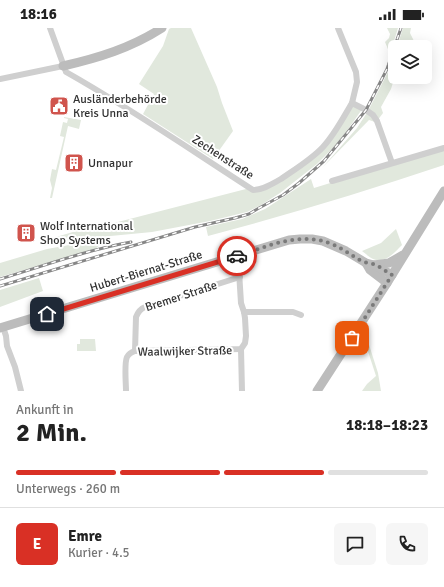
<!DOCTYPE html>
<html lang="de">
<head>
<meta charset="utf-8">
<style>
  :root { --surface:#fff; --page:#f6f6f6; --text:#222; --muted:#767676; --line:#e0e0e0; --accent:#d93025 }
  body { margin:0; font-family:Signika,sans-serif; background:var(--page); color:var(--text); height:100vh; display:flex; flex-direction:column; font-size:15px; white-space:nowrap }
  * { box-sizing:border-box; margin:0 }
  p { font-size:13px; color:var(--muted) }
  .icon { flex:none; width:22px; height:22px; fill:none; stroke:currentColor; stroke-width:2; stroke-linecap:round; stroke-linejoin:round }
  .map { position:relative; height:363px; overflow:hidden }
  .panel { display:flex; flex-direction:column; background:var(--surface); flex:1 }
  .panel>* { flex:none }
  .buttons { position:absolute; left:388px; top:12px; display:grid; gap:8px }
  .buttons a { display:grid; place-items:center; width:44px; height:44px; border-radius:6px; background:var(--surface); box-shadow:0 4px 16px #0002; font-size:20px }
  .pin { position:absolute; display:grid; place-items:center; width:34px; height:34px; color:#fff; margin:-17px; border-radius:8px; box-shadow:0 2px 6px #0006 }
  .courier { position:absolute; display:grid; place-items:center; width:40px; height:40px; margin:-20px; border:3px solid #d93025; border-radius:50%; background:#fff; color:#222; box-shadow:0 1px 5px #0007 }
  .overview em { font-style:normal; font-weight:700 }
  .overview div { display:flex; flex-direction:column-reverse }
  .overview { display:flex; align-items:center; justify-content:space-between; height:68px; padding:0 16px }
  h1 { font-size:26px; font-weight:700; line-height:30px }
  .bar { display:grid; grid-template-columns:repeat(4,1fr); gap:6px 4px; align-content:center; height:48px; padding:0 16px }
  .bar i { height:5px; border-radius:3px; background:var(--line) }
  .bar .selected { background:var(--accent) }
  .bar p { grid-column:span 4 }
  .line { display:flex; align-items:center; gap:10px; padding:0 16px; border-top:1px solid var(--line) }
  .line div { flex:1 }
  .round { display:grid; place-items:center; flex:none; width:42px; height:42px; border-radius:6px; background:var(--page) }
  .status { display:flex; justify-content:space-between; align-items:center; height:28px; padding:0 20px; background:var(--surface); direction:ltr }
  .status svg { height:11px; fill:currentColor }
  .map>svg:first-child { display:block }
  .green { fill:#e1e8dd }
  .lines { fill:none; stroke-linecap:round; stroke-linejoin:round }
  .street { stroke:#cfcfcf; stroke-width:6 }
  .secondary { stroke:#bcbcbc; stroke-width:9 }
  .rail-casing { stroke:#878787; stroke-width:3 }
  .rail { stroke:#fff; stroke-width:1.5; stroke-dasharray:4.5; stroke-linecap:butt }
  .done { stroke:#7a7a7a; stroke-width:4; stroke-dasharray:0 7.2 }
  .route { stroke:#d93025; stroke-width:5 }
  .labels { text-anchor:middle; stroke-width:4; stroke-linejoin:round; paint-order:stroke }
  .poi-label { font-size:12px; fill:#323232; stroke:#fff; text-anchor:start }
  .street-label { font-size:12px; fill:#323232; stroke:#fff }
</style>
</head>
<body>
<div class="status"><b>18:16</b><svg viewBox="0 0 49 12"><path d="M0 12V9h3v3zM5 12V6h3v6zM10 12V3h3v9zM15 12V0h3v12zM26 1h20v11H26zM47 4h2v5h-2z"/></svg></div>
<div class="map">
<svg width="444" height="363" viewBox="0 0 444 363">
  <rect width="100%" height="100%" fill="#fff"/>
  <!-- green -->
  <g class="green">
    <path d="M171,0H191L217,59L222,75L233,103L213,131L143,86L154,66L139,56L163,18L169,1Z"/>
    <path d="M387,0H398L390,26L385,14L389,10L390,6Z"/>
    <path d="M403,0H411L410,5L417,19H397Z"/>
    <path d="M395,25V48L391,61L381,79L383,85L377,93L375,94L369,92L322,140L357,100L368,83L388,44Z"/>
    <path d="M352,75L363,80L346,104L334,119L317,136L280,165L261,177L247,184L210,193L152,204L69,212L43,218L42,215L56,209L83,201L114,195L246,161L250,160L260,162L322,120Z"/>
    <path d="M64,89L81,92L79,101L68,98L52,170H50L52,160L50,152L52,141L56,142L64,109L60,108L63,94L67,95L68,91L64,90Z"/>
    <path d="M444,120V137C366,163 288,187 208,208L206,199L242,191L265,181L311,151L314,160Z"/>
    <path d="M396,201L402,217C394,225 385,236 373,231C369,229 366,226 362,223L381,215Z"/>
    <path d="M108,212V215L100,217L95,221L0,249V235L47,221L69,217Z"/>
    <path d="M39,250L43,263L0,279V262Z"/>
    <path d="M365,304L378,345L381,363H362L367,356L376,348L363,308H361Z"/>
    <path d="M80,311H95L96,323H77V316H80Z"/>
  </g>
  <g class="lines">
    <!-- street -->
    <g class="street">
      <path d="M50,0L66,44C130,80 191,122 253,162C263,162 272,156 281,151C294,142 312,131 323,119C335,106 343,90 352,75L366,82L373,87L377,93L392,135"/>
      <path d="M338,0L356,44L357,54L352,75"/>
      <path d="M0,51L63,38"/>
      <path d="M332,153L444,120"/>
      <path d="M244,284H293L301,287"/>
      <path d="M3,299L6,308L7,318L15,339L21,363"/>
      <path d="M241,321L242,363"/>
      <path d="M135,323L136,289C138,284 140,281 145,279L240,249"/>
      <path d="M126,363C126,355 124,335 127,329C129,325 132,324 135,323L241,321L245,315L246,308L245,290L244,284L241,275L238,228"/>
    </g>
    <!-- secondary -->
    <g class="secondary">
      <path d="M63,38C98,30 131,20 162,0"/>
      <path d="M366,235L370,242L387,255"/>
      <path d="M374,237L389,235L403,227"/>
      <path d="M0,300L289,212L300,211H312L323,213L346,223L366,235L374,237L392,247"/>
      <path d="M317,363L387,255L444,163"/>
    </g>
    <!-- rail casing -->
    <g class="rail-casing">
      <g id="rail">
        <path d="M0,251C43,238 87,222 131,214"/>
        <path d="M0,258L195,199L235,190L249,186L259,180L283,167L299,155L324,133L366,82L387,41L401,0"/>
      </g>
    </g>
    <!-- rail -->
    <use href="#rail" class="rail"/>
  </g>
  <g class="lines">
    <!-- done -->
    <path class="done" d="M237,228C269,218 299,203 332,216C344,221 353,229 364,234C367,235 370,235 373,236C380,238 386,244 392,247L352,310"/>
    <!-- route -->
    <path class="route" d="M47,286L237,228"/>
  </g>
  <!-- icons -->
  <defs>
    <g id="civic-square" transform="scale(1)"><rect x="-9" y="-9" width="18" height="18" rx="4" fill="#d0544d" stroke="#fff"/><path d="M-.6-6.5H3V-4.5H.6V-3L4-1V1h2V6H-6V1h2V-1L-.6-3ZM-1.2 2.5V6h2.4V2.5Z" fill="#fff"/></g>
    <g id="building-square" transform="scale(1)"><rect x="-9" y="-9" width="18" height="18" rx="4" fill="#d0544d" stroke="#fff"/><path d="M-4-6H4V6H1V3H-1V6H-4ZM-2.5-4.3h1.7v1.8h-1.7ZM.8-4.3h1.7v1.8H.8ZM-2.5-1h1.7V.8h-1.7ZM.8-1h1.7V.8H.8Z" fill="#fff"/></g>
  </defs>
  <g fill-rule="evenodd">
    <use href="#civic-square" x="59" y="78"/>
    <use href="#building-square" x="74" y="135"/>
    <use href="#building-square" x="26" y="205"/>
  </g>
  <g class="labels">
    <!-- poi labels -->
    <g class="poi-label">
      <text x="73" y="75">Ausländerbehörde<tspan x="73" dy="14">Kreis Unna</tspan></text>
      <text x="88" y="139">Unnapur</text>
      <text x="40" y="202">Wolf International<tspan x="40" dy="14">Shop Systems</tspan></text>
    </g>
    <!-- street labels -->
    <g class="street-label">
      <text transform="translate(223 129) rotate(33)" y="4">Zechenstraße</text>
      <text transform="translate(146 243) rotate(-17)" y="4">Hubert-Biernat-Straße</text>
      <text transform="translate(181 268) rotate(-18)" y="4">Bremer Straße</text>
      <text transform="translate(185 323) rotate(-1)" y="4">Waalwijker Straße</text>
    </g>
  </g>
</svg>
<div class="buttons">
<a><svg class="icon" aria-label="layers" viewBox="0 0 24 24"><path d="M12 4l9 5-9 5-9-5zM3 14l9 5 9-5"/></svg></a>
</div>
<div class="pin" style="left:352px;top:310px;background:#ea580c"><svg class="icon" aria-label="bag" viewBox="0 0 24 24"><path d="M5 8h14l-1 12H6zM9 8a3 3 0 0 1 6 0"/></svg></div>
<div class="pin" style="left:47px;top:286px;background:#1f2937"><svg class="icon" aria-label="home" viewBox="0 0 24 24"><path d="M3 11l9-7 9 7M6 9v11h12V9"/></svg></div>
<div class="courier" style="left:237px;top:228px"><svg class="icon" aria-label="car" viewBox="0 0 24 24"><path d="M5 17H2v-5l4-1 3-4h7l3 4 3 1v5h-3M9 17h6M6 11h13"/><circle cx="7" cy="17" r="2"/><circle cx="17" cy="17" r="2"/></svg></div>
</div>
<section class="panel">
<div class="overview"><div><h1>2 Min.</h1><p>Ankunft in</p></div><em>18:18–18:23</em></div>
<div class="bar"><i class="selected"></i><i class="selected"></i><i class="selected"></i><i></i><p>Unterwegs · 260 m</p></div>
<div class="line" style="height:72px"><b class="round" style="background:var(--accent);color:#fff">E</b><div><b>Emre</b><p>Kurier · 4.5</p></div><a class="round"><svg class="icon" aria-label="chat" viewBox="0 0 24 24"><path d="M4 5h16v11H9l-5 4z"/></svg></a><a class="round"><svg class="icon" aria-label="phone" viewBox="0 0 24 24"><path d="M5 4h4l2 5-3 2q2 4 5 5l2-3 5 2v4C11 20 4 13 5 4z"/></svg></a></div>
</section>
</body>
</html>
